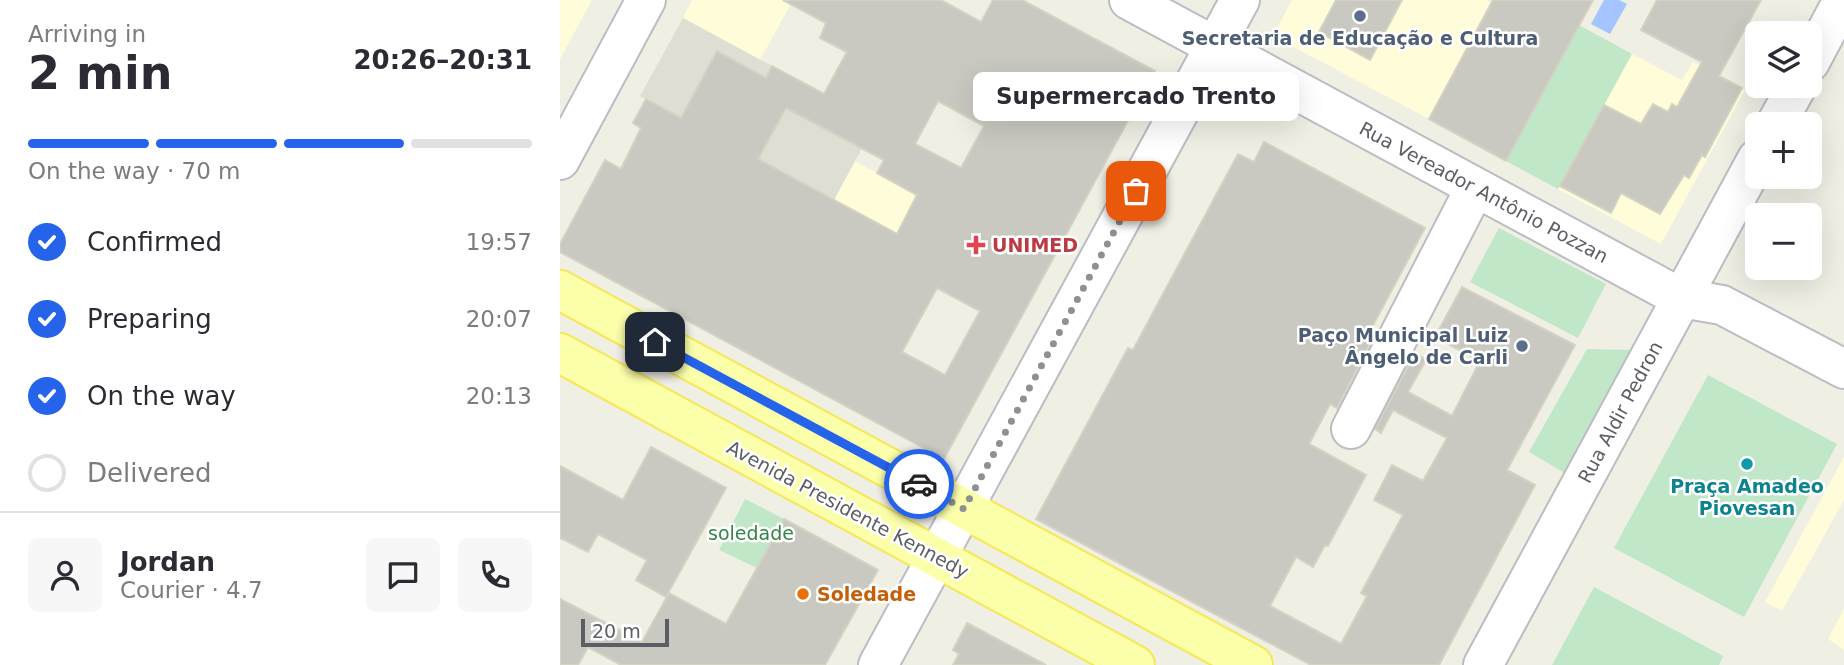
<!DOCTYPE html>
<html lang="en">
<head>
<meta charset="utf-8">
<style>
  :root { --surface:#fff; --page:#f7f7f7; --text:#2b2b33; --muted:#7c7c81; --line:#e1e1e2; --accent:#2563eb }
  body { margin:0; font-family:"DejaVu Sans",sans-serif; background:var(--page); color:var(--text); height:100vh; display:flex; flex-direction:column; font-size:26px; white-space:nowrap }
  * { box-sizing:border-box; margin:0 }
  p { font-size:23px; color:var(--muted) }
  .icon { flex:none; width:38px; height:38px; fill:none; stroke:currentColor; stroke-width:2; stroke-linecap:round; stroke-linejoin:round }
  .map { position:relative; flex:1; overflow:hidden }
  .panel { display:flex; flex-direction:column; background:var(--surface); width:560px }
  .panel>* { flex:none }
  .fabs { position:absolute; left:1185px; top:21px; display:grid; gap:14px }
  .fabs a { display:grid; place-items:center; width:77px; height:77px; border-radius:10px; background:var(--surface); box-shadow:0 7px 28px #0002; font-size:35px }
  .scale { position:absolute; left:21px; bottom:18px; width:88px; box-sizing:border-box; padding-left:7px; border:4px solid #5c5e65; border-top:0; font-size:19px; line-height:24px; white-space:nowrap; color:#5c5e65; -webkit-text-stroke:5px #fff; paint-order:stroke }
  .pin { position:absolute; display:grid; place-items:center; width:60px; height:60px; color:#fff; margin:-30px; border-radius:14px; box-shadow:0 4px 10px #0006 }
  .courier { position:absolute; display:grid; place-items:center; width:70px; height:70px; margin:-35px; border:5px solid #2563eb; border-radius:50%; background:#fff; color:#222; box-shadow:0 2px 9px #0007 }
  .bubble { position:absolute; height:49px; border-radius:10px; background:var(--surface); box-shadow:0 7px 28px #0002; font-size:23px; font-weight:700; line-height:49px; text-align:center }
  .headline em { font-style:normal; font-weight:700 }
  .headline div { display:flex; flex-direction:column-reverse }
  .headline { display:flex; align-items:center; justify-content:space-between; height:119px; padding:0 28px }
  h1 { font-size:46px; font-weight:700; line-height:52px }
  .bar { display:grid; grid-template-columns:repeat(4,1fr); gap:10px 7px; align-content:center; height:84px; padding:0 28px }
  .bar i { height:9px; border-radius:5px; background:var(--line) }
  .bar .active { background:var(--accent) }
  .bar p { grid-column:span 4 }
  .line { display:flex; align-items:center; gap:18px; padding:0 28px; border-top:2px solid var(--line) }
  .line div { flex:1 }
  .round { display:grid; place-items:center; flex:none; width:74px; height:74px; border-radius:10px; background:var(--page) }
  ol { padding:0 28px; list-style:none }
  li { display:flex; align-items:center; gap:21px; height:77px }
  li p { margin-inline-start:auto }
  li .icon { padding:7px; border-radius:50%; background:var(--accent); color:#fff; stroke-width:4 }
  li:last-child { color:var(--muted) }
  li i { width:38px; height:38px; border:4px solid var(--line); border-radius:50% }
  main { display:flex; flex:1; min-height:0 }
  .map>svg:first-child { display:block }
  .commercial { fill:#fffdd9 }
  .education { fill:#dfded2 }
  .green { fill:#c0e7c8 }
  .water { fill:#a4c5ff }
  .building { fill:#cac9c1; stroke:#d4d2c2; stroke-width:2; fill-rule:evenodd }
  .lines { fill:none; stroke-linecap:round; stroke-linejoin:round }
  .minor-casing { stroke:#bcbcc3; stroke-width:42 }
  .major-casing { stroke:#f5e857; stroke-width:42 }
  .minor { stroke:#fff; stroke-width:38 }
  .major { stroke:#fcffa9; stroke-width:38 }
  .done { stroke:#8f9191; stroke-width:7; stroke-dasharray:0 12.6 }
  .route { stroke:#2563eb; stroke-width:9 }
  .service-dot { fill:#5c6f8a; stroke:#fff; stroke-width:2.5 }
  .health-dot { fill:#e0444e; stroke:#fff; stroke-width:2.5 }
  .culture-dot { fill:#0f9aa8; stroke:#fff; stroke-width:2.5 }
  .food-dot { fill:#e8710a; stroke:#fff; stroke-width:2.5 }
  .labels { text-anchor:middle; stroke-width:5; stroke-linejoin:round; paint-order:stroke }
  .service-label { font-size:19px; font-weight:bold; fill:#4e5e75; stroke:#fff }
  .street-label { font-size:19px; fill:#5c5e65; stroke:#fff }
  .health-label { font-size:19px; font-weight:bold; fill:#be3a42; stroke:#fff; text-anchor:start }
  .culture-label { font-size:19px; font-weight:bold; fill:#0d838f; stroke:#fff }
  .park-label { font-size:19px; fill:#338547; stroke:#fff }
  .food-label { font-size:19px; font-weight:bold; fill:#c56008; stroke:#fff; text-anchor:start }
</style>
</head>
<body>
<main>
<section class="panel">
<div class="headline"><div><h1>2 min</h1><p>Arriving in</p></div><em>20:26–20:31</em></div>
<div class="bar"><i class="active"></i><i class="active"></i><i class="active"></i><i></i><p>On the way · 70 m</p></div>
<ol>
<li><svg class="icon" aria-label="check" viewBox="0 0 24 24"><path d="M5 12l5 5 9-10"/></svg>Confirmed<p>19:57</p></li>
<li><svg class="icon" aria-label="check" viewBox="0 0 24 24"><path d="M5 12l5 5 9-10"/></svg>Preparing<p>20:07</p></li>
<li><svg class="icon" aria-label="check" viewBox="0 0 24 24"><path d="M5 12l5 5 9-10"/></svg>On the way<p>20:13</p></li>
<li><i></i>Delivered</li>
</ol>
<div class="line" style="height:126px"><a class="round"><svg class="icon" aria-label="person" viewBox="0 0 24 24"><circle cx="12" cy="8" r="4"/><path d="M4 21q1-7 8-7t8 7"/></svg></a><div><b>Jordan</b><p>Courier · 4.7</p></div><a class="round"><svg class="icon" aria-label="chat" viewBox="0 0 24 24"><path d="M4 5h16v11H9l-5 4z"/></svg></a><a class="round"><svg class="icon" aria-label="phone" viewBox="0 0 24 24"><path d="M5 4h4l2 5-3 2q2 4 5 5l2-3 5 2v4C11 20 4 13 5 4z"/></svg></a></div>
</section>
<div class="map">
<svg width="1284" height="665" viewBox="0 0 1284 665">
  <rect width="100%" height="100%" fill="#efefe4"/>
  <!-- commercial -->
  <g class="commercial">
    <path d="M0,0H32L0,59Z"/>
    <path d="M132,0H233L200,60L123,18Z"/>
    <path d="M732,0H926L932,3L869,119L713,36Z"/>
    <path d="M1072,54L1122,80L1133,62L1185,90L1101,244L998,189Z"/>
    <path d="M295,161L489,266L468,305L274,200Z"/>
    <path d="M1284,457V500L1222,611L1205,602Z"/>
    <path d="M1284,609V650L1268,639Z"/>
  </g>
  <!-- education -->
  <path class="education" d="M123,18L316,122L274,200L80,96Z"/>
  <!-- green -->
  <g class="green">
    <path d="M1019,25L1072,54L998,189L946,161Z"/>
    <path d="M939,228L1046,284L1018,338L910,282Z"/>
    <path d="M1027,349L1074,350L1005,473L969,452Z"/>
    <path d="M1148,375L1277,444L1184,617L1054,548Z"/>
    <path d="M185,499L224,519L197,568L159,550Z"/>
    <path d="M1034,587L1163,656L1159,665H992Z"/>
  </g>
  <!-- water -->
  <path class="water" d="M1044,0H1059L1067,4L1050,34L1031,24Z"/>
  <!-- building -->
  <g class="building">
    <path d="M223,0H381L421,22L433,0H462L595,71L384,459L0,252V244L45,160L61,169L81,128L73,123L86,99L121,118L157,51L206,78L212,66L264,94L287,52L260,38L266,23ZM378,101L424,126L401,168L355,144ZM226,108L324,160L317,173L357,195L337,234L198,159ZM377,288L420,311L385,375L342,352Z"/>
    <path d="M776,0H842L810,60L759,32Z"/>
    <path d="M933,0H1033L946,161L869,119Z"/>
    <path d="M1097,0H1201L1159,76L1182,88L1145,157L1142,155L1129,178L1124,175L1100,214L1061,193L1051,213L1000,186L1044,105L1081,124L1093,104L1108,112L1112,104L1117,107L1142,62L1081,30Z"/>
    <path d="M704,142L865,228L811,329L816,332L777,408L770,404L749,444L806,475L768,546L765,545L753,567L736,557L710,606L781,644L807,596L801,593L843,515L814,500L832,465L863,481L887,438L833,410L821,433L815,429L855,353L866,360L848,392L892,416L920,361L875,337L902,287L1015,345L947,470L975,485L879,665H751L476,519L568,348L573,350L678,154L694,162Z"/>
    <path d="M91,447L166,488L106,597L76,580L87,560L38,534L28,552L0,538V466L63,500Z"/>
    <path d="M224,519L318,570L265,665H61L28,647L18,665H0V599L82,642L109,593L166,624Z"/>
    <path d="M407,623L486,665H393L399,654L393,650Z"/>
  </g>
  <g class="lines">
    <!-- minor casing -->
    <g class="minor-casing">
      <g id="minor">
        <path d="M569,0L1121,298L1162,305L1284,369"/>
        <path d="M1250,62L1283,0"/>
        <path d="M1216,124L1237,86"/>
        <path d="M0,160L86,0"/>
        <path d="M791,429L915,188"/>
        <path d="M318,665L680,0"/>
        <path d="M923,665L1197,159"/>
      </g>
    </g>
    <!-- major casing -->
    <g class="major-casing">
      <g id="major">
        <path d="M0,290L693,665"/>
        <path d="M0,353L575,665"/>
      </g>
    </g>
    <!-- minor -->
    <use href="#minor" class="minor"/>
    <!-- major -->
    <use href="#major" class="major"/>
  </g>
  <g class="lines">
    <!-- done -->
    <path class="done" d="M359,484L404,509L576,191"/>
    <!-- route -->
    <path class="route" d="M95,342L359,484"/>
  </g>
  <!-- markers -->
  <g class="service-dot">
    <circle cx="800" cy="16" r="7"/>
    <circle cx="962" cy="346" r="7"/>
  </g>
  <path class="health-dot" d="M412.5 234.5h7v7h7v7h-7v7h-7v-7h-7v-7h7z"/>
  <circle class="culture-dot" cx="1187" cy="464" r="7"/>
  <circle class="food-dot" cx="243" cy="594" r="7"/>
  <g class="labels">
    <!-- service labels -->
    <g class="service-label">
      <text x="800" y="45">Secretaria de Educação e Cultura</text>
      <text x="948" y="342" text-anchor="end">Paço Municipal Luiz<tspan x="948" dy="22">Ângelo de Carli</tspan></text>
    </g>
    <!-- street labels -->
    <g class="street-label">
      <text transform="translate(924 192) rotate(28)" y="7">Rua Vereador Antônio Pozzan</text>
      <text transform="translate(1060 412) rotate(-62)" y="7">Rua Aldir Pedron</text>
      <text transform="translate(288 509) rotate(28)" y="7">Avenida Presidente Kennedy</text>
    </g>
    <!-- health labels -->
    <g class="health-label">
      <text x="432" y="252">UNIMED</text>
    </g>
    <!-- culture labels -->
    <g class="culture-label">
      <text x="1187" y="493">Praça Amadeo<tspan x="1187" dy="22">Piovesan</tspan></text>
    </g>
    <!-- park labels -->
    <g class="park-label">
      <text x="191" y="540">soledade</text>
    </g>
    <!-- food labels -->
    <g class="food-label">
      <text x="257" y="601">Soledade</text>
    </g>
  </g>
</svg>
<div class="fabs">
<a><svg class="icon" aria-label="layers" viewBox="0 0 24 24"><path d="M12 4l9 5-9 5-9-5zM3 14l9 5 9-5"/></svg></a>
<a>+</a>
<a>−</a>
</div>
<div class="scale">20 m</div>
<div class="pin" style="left:576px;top:191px;background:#ea580c"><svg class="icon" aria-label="bag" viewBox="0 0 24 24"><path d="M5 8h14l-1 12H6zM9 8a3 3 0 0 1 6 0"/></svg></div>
<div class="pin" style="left:95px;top:342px;background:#1f2937"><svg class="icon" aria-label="home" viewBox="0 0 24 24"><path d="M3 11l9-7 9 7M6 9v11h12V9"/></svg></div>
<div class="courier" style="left:359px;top:484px"><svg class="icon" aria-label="car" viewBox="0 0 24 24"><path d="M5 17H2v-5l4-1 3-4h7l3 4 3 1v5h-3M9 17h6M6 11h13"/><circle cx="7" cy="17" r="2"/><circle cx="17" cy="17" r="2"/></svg></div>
<div class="bubble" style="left:413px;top:72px;width:326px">Supermercado Trento</div>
</div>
</main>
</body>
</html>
